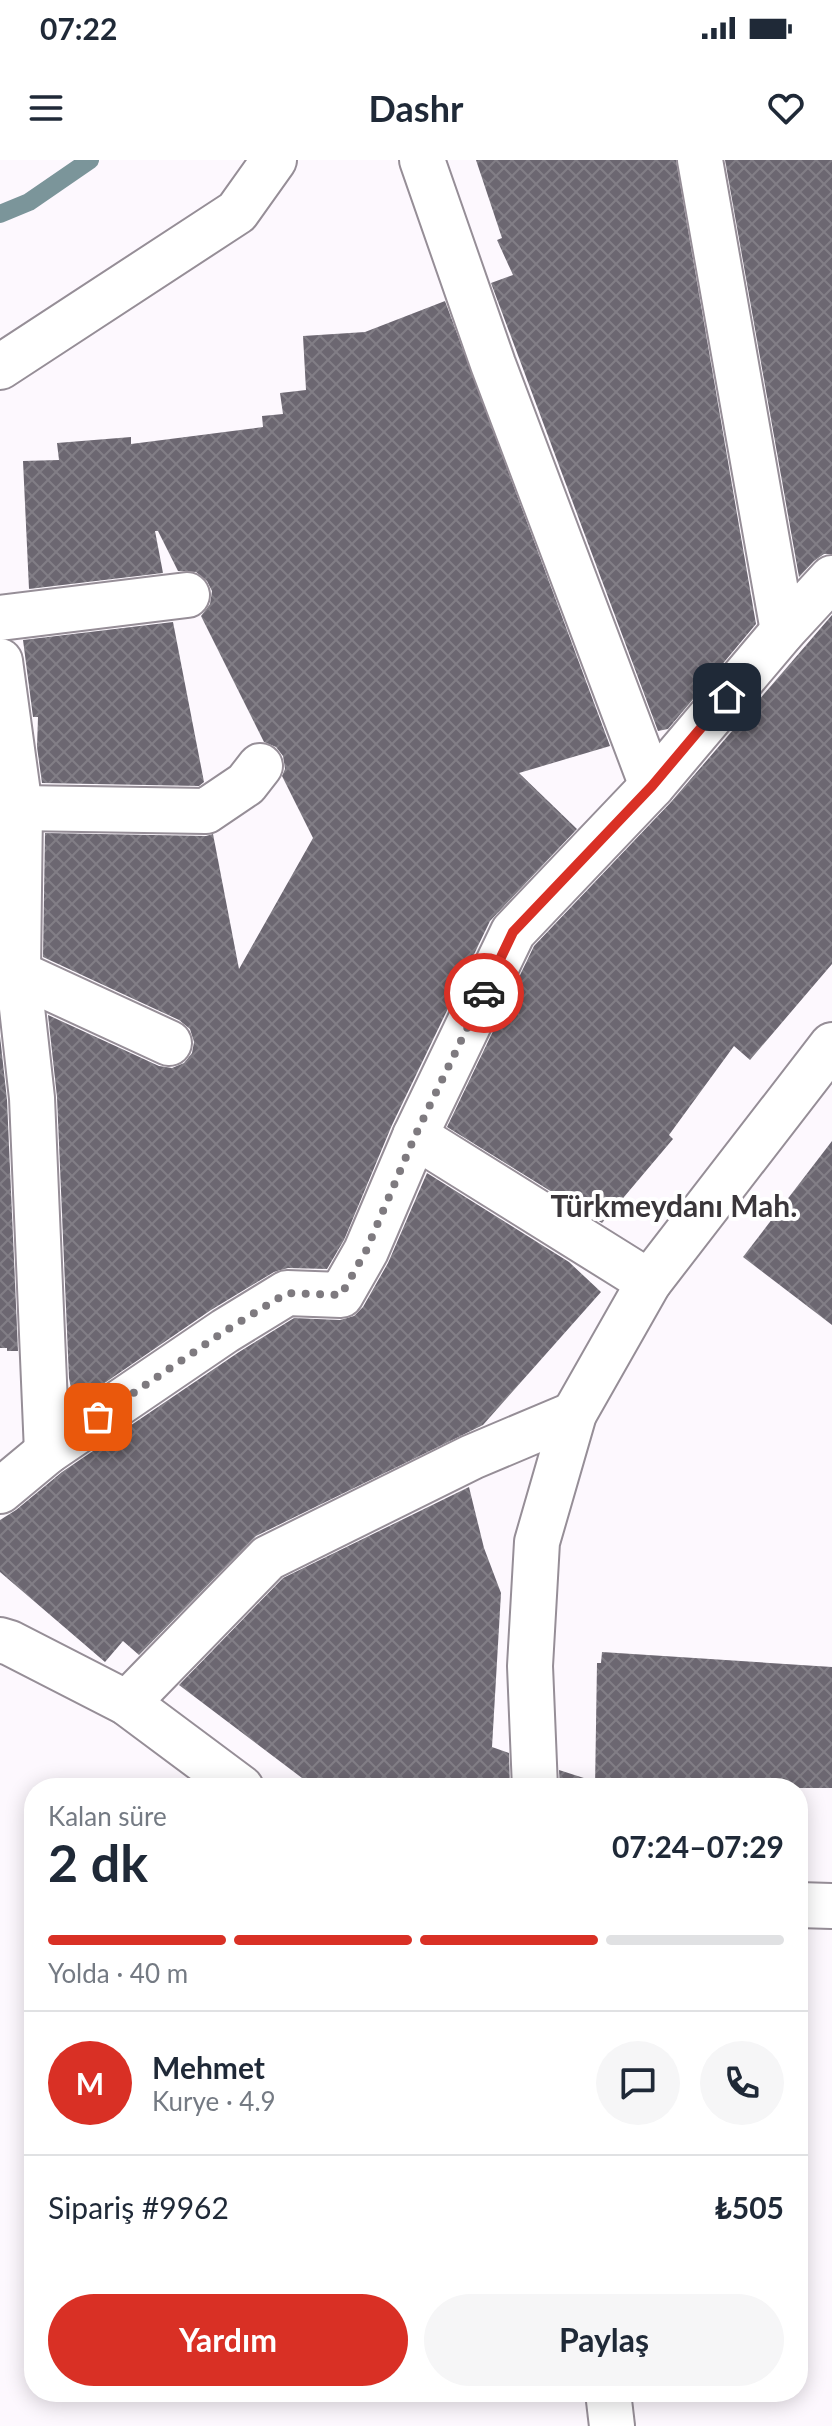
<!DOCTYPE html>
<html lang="tr">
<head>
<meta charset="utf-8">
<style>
  :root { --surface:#fff; --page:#f6f6f7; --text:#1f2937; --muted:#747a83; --line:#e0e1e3; --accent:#d93025 }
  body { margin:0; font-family:Lato,sans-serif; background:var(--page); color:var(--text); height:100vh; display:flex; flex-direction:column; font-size:30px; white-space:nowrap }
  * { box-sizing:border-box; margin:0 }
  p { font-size:26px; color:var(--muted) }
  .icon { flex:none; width:44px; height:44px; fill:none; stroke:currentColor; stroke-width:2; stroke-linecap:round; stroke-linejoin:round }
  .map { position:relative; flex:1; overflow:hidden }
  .panel { position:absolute; left:24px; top:1618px; width:784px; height:624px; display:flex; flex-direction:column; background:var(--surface); border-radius:32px; box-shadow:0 4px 20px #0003 }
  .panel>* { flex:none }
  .pin { position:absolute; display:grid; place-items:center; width:68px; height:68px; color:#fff; margin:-34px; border-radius:16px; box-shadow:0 4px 12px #0006 }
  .courier { position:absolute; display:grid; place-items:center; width:80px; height:80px; margin:-40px; border:6px solid #d93025; border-radius:50%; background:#fff; color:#222; box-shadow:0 2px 10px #0007 }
  .overview em { font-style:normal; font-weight:700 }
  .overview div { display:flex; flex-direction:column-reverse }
  .overview { display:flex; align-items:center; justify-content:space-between; height:136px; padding:0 24px }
  h1 { font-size:52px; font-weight:700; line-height:60px }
  .bar { display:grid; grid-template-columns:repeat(4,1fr); gap:12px 8px; align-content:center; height:96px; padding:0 24px }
  .bar i { height:10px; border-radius:6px; background:var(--line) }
  .bar .on { background:var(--accent) }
  .bar p { grid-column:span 4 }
  .line { display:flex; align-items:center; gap:20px; padding:0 24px; border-top:2px solid var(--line) }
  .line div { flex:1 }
  .round { display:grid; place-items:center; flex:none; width:84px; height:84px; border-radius:42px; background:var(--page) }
  .action { display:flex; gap:16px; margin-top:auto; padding:16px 24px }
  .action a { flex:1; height:92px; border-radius:48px; background:var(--accent); color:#fff; font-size:32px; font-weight:700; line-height:92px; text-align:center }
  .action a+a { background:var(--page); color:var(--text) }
  .status { display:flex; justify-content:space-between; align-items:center; height:56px; padding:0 40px; background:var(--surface); direction:ltr }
  .status svg { height:22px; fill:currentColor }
  header { display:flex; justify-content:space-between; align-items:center; height:104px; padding:0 24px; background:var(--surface); font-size:36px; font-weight:700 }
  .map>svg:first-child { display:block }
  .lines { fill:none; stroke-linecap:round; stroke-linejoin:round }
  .stream { stroke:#7b959a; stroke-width:18 }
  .building { fill:url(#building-cross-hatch) }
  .minor-casing { stroke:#968e97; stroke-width:48 }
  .major-casing { stroke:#968e97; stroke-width:48 }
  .minor { stroke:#fff; stroke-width:44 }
  .major { stroke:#fff; stroke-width:44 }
  .done { stroke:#7e7a7f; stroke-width:8; stroke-dasharray:0 14.4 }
  .route { stroke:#d93025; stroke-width:10 }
  .labels { text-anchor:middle; stroke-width:8; stroke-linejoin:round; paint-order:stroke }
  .district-label { font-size:30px; font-weight:bold; fill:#3a363a; stroke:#fff }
</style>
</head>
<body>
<div class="status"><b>07:22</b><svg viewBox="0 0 49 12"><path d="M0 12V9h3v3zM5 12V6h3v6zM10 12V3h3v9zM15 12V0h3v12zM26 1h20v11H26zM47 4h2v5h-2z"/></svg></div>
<header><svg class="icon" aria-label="menu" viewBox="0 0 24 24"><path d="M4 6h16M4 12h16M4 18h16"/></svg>Dashr<svg class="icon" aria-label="heart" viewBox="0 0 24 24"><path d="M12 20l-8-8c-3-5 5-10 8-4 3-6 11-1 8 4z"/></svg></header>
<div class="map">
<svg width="832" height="2266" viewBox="0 0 832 2266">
  <defs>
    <pattern id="building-cross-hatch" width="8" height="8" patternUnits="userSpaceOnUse" patternTransform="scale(2)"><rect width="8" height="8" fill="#6c6771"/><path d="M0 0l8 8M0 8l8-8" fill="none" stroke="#827e86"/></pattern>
  </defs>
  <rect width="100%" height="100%" fill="#fdf8fe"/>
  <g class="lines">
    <!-- stream -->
    <path class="stream" d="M0,54L29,42L90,0"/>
  </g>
  <!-- building -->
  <g class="building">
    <path d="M476,0H676L756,464L668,569L658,571L491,123L513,115L497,80L502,78Z"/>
    <path d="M725,0H832V394H824L814,401L799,417Z"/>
    <path d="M445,141L610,586L519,613L577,669L490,761L392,965L344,1080L327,1109L288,1108L274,1112L211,1150L74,1244L69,1218L57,937L48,855L159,906L172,908L184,903L192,893L194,882L190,869L179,860L43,797L45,673L206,676L213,674L239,809L313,678L282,616L285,609L283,596L276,587L264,582L201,456L210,444L212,431L207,421L196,412L178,411L158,371H155L163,413L29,429L23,301L59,300L57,283L131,277V284L263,267L262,256L283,254L280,233L306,230L303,176L365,172Z"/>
    <path d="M832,455V804L750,900L734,886L669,975L673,979L602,1063L447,967L534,786L671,642Z"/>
    <path d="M173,462L204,622L199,626L42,623L37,587L38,557H33L23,480Z"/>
    <path d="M0,876L7,940L18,1191H7V1188H0Z"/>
    <path d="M832,981V1165L743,1097Z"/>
    <path d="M427,1013L569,1102L601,1132L483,1265L256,1376L139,1495L123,1481L105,1502L0,1412V1360L16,1350L62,1312L239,1192L294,1158L340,1160L354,1156L363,1147L388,1103Z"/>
    <path d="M469,1327L484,1388L501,1433L492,1587L509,1593L510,1628H332L302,1618L179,1525L283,1418Z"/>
    <path d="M602,1492L832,1507V1628H725L683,1625L685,1628H595L597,1503H601Z"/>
    <path d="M559,1610L587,1619L586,1628H560Z"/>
  </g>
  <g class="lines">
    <!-- minor casing -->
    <g class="minor-casing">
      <g id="minor">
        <path d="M422,0L493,204L652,626"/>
        <path d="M700,0L783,471"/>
        <path d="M0,207L237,52L274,0"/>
        <path d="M0,458L187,435"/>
        <path d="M0,501L20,648L18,812L32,938L47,1292"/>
        <path d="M20,648L206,651L246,624L260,606"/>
        <path d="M0,805L169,883"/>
        <path d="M415,976L649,1122"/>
        <path d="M0,1331L47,1292L225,1171L287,1133L341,1135L366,1091L415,976L513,772L652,626L783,471L832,418"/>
        <path d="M0,1480L10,1483L127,1543L241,1628"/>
        <path d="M127,1543L268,1398L472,1297L574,1254"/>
        <path d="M798,1745L832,1746"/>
      </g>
    </g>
    <!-- major casing -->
    <g class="major-casing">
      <g id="major">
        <path d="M535,1628L530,1506L537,1382L574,1254L649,1122L832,885"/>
        <path d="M608,2232L612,2266"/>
      </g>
    </g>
    <!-- minor -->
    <use href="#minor" class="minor"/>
    <!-- major -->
    <use href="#major" class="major"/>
  </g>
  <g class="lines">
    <!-- done -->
    <path class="done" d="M98,1257L225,1171L287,1133L341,1135L366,1091L415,976L484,833"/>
    <!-- route -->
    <path class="route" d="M484,833L513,772L652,626L727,537"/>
  </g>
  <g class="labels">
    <!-- district labels -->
    <g class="district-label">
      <text x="674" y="1057">Türkmeydanı Mah.</text>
    </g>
  </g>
</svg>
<div class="pin" style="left:98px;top:1257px;background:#ea580c"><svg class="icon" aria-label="bag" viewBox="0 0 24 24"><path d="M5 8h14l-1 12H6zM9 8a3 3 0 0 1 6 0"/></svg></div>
<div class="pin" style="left:727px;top:537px;background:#1f2937"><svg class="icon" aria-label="home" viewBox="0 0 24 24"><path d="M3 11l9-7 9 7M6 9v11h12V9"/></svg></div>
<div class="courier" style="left:484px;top:833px"><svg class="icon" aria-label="car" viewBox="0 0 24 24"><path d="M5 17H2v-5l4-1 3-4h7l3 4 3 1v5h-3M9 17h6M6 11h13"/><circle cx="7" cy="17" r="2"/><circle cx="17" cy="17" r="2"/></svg></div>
<section class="panel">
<div class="overview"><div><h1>2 dk</h1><p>Kalan süre</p></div><em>07:24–07:29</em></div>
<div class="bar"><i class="on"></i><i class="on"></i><i class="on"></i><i></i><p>Yolda · 40 m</p></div>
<div class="line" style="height:144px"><b class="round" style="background:var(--accent);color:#fff">M</b><div><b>Mehmet</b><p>Kurye · 4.9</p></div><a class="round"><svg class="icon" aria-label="chat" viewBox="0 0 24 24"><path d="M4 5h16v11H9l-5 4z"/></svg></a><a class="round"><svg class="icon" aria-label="phone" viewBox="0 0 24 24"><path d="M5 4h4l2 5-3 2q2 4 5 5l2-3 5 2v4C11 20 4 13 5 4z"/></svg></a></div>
<div class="line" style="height:104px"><div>Sipariş #9962</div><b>₺505</b></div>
<div class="action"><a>Yardım</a><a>Paylaş</a></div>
</section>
</div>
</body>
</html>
